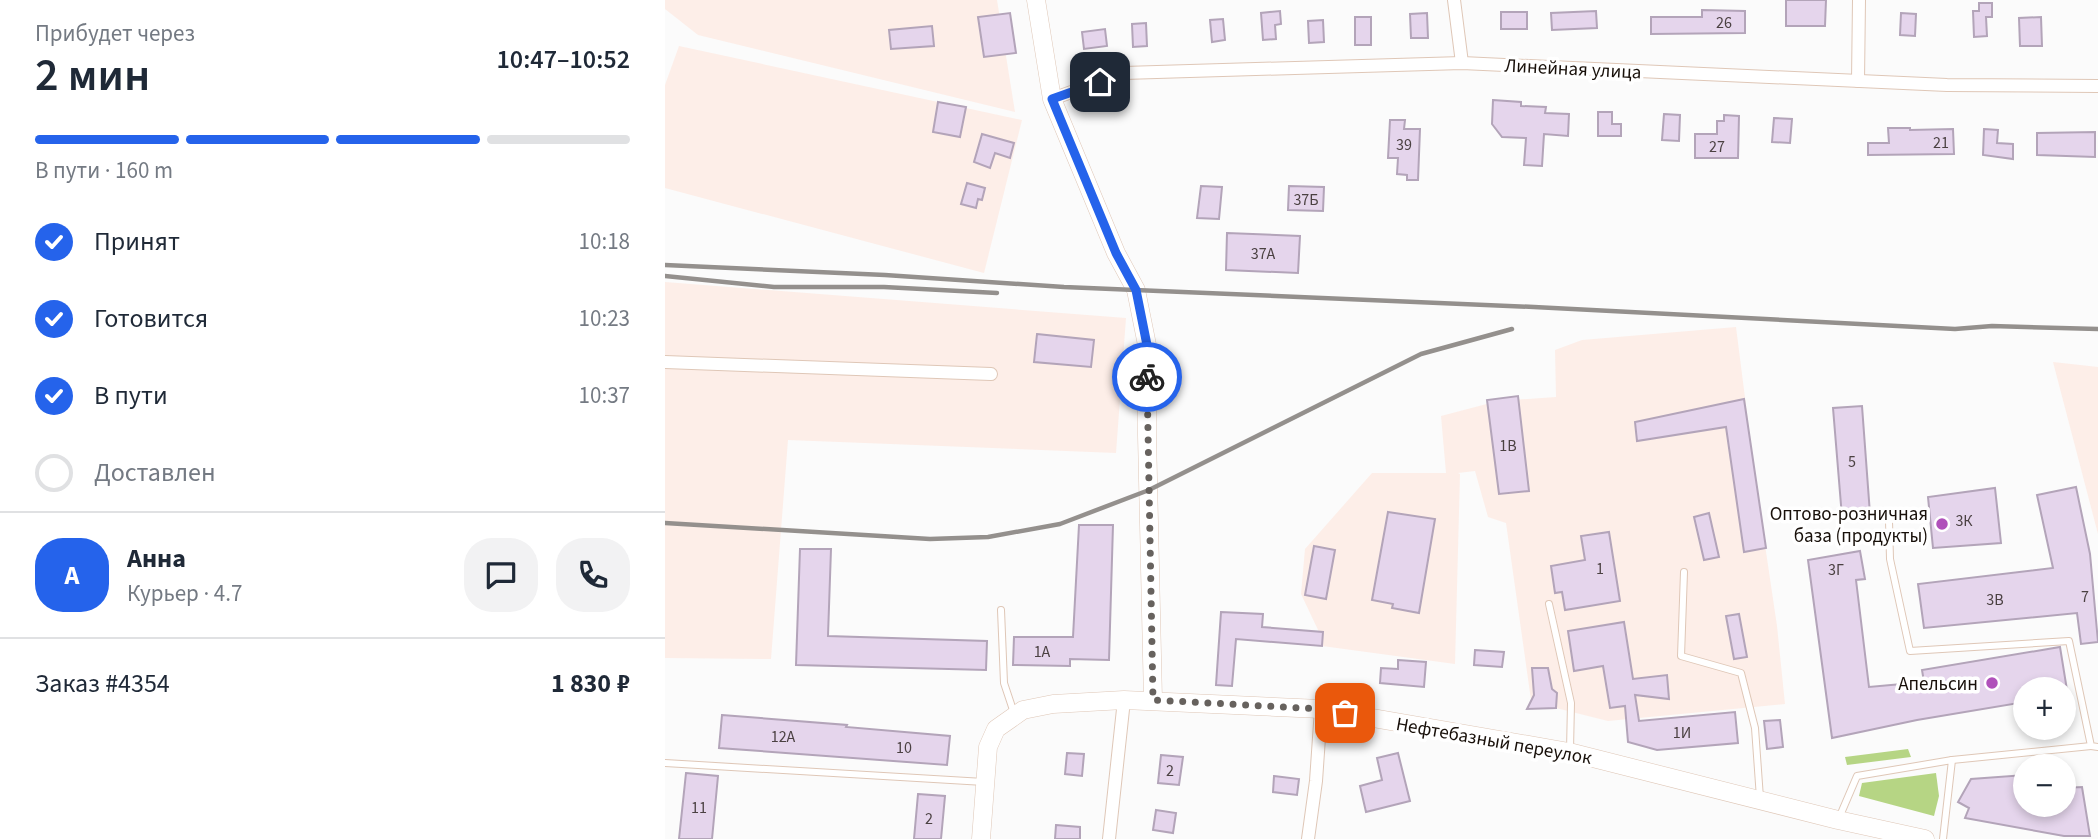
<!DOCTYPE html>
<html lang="ru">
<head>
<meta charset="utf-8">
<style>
  :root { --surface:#fff; --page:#f2f2f3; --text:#1f2937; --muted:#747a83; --line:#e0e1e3; --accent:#2563eb }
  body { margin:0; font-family:"Source Sans 3",sans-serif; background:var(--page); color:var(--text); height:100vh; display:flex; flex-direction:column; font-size:26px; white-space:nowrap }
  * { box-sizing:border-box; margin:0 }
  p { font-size:23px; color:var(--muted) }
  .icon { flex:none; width:38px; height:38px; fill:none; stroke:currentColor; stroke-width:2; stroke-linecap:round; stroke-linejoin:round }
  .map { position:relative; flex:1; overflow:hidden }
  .sheet { display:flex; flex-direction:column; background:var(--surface); width:665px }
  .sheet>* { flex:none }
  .fabs { position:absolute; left:1348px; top:677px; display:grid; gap:14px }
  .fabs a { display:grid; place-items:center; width:63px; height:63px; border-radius:50%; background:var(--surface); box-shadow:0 4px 10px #0003; font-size:35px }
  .pin { position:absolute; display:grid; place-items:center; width:60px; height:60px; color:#fff; margin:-30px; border-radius:14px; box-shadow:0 4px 10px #0006 }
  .courier { position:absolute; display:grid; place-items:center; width:70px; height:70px; margin:-35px; border:5px solid #2563eb; border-radius:50%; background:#fff; color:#222; box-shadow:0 2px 9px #0007 }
  .overview em { font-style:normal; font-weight:600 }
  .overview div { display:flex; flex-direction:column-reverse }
  .overview { display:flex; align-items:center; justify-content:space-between; height:119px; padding:0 35px }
  h1 { font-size:46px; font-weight:600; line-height:52px }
  .bar { display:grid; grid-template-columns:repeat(4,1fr); gap:10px 7px; align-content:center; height:84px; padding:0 35px }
  .bar i { height:9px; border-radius:5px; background:var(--line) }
  .bar .current { background:var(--accent) }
  .bar p { grid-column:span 4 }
  .line { display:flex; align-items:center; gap:18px; padding:0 35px; border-top:2px solid var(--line) }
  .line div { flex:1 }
  .round { display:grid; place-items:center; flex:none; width:74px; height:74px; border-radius:28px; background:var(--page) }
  ol { padding:0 35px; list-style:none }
  li { display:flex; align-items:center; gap:21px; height:77px }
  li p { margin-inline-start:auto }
  li .icon { padding:7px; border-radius:50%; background:var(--accent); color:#fff; stroke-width:4 }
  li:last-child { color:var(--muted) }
  li i { width:38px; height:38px; border:4px solid var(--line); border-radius:50% }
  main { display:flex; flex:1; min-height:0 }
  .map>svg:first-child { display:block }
  .industrial { fill:#fdeee8 }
  .green { fill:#b6d584 }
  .building { fill:#e5d5ec; stroke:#b3a4b9; stroke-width:2 }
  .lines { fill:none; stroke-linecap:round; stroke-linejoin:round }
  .lane-casing { stroke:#dfc7b7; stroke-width:8 }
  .street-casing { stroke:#dfc7b7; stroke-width:14 }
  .secondary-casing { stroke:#dfc7b7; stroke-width:19 }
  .lane { stroke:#fff; stroke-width:6 }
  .street { stroke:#fff; stroke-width:12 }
  .secondary { stroke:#fff; stroke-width:18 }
  .rail { stroke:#94908d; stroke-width:4.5 }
  .done { stroke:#67625e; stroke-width:7; stroke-dasharray:0 12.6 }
  .route { stroke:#2563eb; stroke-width:9 }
  .poi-dot { fill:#b051ba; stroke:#fff; stroke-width:2.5 }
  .labels { text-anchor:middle; stroke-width:7; stroke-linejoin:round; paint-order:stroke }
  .number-label { font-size:16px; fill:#4b4142 }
  .street-label { font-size:19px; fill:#18100a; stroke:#fff }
  .poi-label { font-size:19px; fill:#18100a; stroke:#fff; text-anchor:end }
</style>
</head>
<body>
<main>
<section class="sheet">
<div class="overview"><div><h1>2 мин</h1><p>Прибудет через</p></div><em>10:47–10:52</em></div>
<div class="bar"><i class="current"></i><i class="current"></i><i class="current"></i><i></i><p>В пути · 160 m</p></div>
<ol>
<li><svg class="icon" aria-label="check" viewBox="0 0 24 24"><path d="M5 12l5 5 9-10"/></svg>Принят<p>10:18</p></li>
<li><svg class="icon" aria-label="check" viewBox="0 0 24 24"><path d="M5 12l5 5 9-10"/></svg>Готовится<p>10:23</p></li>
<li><svg class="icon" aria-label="check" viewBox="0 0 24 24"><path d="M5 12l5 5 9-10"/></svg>В пути<p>10:37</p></li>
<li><i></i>Доставлен</li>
</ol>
<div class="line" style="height:126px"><b class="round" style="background:var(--accent);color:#fff">А</b><div><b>Анна</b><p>Курьер · 4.7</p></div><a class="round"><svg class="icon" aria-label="chat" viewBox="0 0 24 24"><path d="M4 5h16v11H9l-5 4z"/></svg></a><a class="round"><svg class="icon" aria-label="phone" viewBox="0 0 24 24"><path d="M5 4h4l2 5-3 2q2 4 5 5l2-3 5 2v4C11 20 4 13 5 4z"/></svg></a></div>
<div class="line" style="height:91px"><div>Заказ #4354</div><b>1 830 ₽</b></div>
</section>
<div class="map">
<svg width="1433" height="839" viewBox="0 0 1433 839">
  <rect width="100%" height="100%" fill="#fbfbfb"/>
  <!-- industrial -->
  <g class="industrial">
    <path d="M0,0H332L350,112L33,35L0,9Z"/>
    <path d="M14,46L357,120L319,273L0,188V85Z"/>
    <path d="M0,282L461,318L451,453L123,440L106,659L0,658Z"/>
    <path d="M1071,327L1091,484L1112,626L1120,704L943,721L891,708L862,709L866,700L841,523L823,517L810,471L793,473L795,474L790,664L657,646L658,632H654L636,594L640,549L707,473H781L776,416L833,401L891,397L890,350L917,340Z"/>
    <path d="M1388,362L1433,367V534Z"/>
  </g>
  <!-- green -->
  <g class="green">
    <path d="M1243,749L1246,757L1182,765L1180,757Z"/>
    <path d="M1271,773L1274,796L1269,816L1194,796L1197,783Z"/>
  </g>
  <!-- building -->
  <g class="building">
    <path d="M1121,0H1161L1160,26H1121Z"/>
    <path d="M1314,3H1327V17H1321L1322,36L1309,37L1308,11H1314Z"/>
    <path d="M1037,10L1080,11V33L986,34V17H1037Z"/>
    <path d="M615,11L616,24L610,25L611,39L598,40L596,13Z"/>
    <path d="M931,11L932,28L887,30L886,13Z"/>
    <rect x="836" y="12" width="26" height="17"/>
    <path d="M345,13L351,53L319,57L313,17Z"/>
    <path d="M762,13L763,38H746L745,14Z"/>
    <path d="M1236,13L1251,14L1250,36L1235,35Z"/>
    <rect x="690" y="17" width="16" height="28"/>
    <path d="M1376,17L1377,46H1355L1354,18Z"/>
    <path d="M558,19L560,40L547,42L545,20Z"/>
    <path d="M658,20L659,42L644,43L643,21Z"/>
    <path d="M481,23L482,46L468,47L467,24Z"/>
    <path d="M267,26L269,46L226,49L224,30Z"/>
    <path d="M440,29L442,46L419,49L417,32Z"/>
    <path d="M828,100L856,102V106L881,107L880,113L904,114L903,136L879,134L877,166L859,165L861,138L837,137L827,124Z"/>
    <path d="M273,102L301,107L295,137L268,132Z"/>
    <path d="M933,112H947V124H956V136H933Z"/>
    <path d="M999,114L1015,115L1014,141L997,140Z"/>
    <path d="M1059,115L1074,116L1073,158H1030V134H1052V121H1059Z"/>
    <path d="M1109,118L1127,119L1125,143L1107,142Z"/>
    <path d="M725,120H740L739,129H755L753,180H742V175L732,174L733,158H723Z"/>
    <path d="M1223,128H1245V130L1288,129L1289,154L1203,155V143H1224Z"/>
    <path d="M1319,129L1333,130L1332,143L1348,144V159L1318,155Z"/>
    <path d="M1430,132V157L1372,155V133Z"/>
    <path d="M317,134L349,143L345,158L330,153L325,168L309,162Z"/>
    <path d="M302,183L320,188L317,200L313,199L311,208L296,204Z"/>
    <path d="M536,186L557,187L554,219L532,218Z"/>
    <path d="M624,186L659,187L658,211L623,210Z"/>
    <path d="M562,233L635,236L633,273L561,270Z"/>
    <path d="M372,334L429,340L426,367L369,362Z"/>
    <path d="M853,396L864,491L834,494L822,400Z"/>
    <path d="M1079,399L1101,548L1079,552L1061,427L972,441L970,422Z"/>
    <path d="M1197,406L1205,514L1177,517L1168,408Z"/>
    <path d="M1411,487L1425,554L1433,642L1416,644L1412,613L1259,628L1253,584L1388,568L1372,495Z"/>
    <path d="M1330,488L1336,543L1268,548L1263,497Z"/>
    <path d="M723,512L770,519L754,613L727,608L728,604L707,600Z"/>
    <path d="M1044,513L1054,557L1039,560L1029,517Z"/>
    <path d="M414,525H448L444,660L405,659V666L348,665L349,637H408Z"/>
    <path d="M944,532L955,601L900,610L897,592L890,593L886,566L920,560L916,536Z"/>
    <path d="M649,546L670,550L661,599L640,595Z"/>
    <path d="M135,549H166L163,636L322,641L321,670L131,665Z"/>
    <path d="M1195,551L1200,579L1191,580L1204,687L1259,682L1257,670L1395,647L1402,690H1360V702L1252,720L1167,738L1143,560Z"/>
    <path d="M556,612L598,614L597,627L658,632L657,646L571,639L567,686L551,685Z"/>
    <path d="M1074,614L1082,657L1069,659L1061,616Z"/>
    <path d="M959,622L968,679L1002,675L1004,699L970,695L974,721L1070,712L1073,743L992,750L963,742L960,706L945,708L938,666L909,671L903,631Z"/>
    <path d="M810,650L839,652L837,667L809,665Z"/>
    <path d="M733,660L761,662L759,687L715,683L716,668L733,669Z"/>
    <path d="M867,668H883L887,689L892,693L891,708L862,709L869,695Z"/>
    <path d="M57,715L182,725L181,727L285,736L282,765L54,748Z"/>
    <path d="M1115,720L1118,747L1102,749L1099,721Z"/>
    <path d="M402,753L419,754L417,776L400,774Z"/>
    <path d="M733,753L745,801L701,812L695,786L717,780L712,758Z"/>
    <path d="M496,755L518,757L514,785L493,783Z"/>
    <path d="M21,773L53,776L47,839H14Z"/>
    <path d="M1360,775V805H1398V788L1417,787L1425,836H1399L1300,818L1304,808L1293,802L1306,779Z"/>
    <path d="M609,776L634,779L632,795L608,792Z"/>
    <path d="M253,794L280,796L276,839H249Z"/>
    <path d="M491,810L511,813L508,833L488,830Z"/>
    <path d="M391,825L415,827V839H390Z"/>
  </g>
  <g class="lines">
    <!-- lane casing -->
    <g class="lane-casing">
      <g id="lane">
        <path d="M1224,521L1225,559L1245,651L1404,641L1426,746L1433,747"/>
        <path d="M1019,572L1016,656L1076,673L1090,728L1095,798"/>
        <path d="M884,604L906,703L905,750"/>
        <path d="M336,610L339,683L349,713"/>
        <path d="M1287,760L1426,746"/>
        <path d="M0,763L319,782"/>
        <path d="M1174,818L1192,776L1287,760L1278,839"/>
      </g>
    </g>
    <!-- street casing -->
    <g class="street-casing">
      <g id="street">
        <path d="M789,0L797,63"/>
        <path d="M1193,81L1194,0"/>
        <path d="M387,99L459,73L797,63L1282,85L1433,86"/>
        <path d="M0,362L326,374"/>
        <path d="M444,839L459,700"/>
        <path d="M643,839L651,781L656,709"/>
      </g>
    </g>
    <!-- secondary casing -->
    <g class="secondary-casing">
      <g id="secondary">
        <path d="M371,0L387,99L451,253L471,290L482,345V435L488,700"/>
        <path d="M316,839L323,747L331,729L358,710L388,704L459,700L656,709L904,752L1173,820L1260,839"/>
      </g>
    </g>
    <!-- lane -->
    <use href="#lane" class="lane"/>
    <!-- street -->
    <use href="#street" class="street"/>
    <!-- secondary -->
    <use href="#secondary" class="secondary"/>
    <!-- rail -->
    <g class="rail">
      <path d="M0,265L220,275L399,287L869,307L1290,329L1327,326L1433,329"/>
      <path d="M0,276L109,287H219L332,293"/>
      <path d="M0,523L265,539L323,537L395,524L484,490L756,354L847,329"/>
    </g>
  </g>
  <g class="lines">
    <!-- done -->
    <path class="done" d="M482,377L488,700L656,709L680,713"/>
    <!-- route -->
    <path class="route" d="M435,82L387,99L451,253L471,290L482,345V377"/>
  </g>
  <!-- markers -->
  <g class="poi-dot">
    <circle cx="1277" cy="524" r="7"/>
    <circle cx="1327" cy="683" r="7"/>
  </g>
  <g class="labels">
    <!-- number labels -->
    <g class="number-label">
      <text x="1059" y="28">26</text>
      <text x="1276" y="148">21</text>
      <text x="739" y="150">39</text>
      <text x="1052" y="152">27</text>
      <text x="641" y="205">37Б</text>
      <text x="598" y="259">37А</text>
      <text x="843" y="451">1В</text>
      <text x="1187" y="467">5</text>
      <text x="1299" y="526">3К</text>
      <text x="935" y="574">1</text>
      <text x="1171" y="575">3Г</text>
      <text x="1420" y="602">7</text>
      <text x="1330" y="605">3В</text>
      <text x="377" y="657">1А</text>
      <text x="1017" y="738">1И</text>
      <text x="118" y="742">12А</text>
      <text x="239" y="753">10</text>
      <text x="505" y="776">2</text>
      <text x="34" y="813">11</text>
      <text x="264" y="824">2</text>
    </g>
    <!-- street labels -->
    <g class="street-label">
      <text transform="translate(908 68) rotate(3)" y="7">Линейная улица</text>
      <text transform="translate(829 740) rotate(10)" y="7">Нефтебазный переулок</text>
    </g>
    <!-- poi labels -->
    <g class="poi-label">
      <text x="1263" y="520">Оптово-розничная<tspan x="1263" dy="22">база (продукты)</tspan></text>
      <text x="1313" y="690">Апельсин</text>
    </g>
  </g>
</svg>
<div class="fabs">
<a>+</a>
<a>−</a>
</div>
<div class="pin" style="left:680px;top:713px;background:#ea580c"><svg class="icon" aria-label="bag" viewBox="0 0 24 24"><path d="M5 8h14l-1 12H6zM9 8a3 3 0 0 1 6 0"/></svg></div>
<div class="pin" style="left:435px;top:82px;background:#1f2937"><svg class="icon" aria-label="home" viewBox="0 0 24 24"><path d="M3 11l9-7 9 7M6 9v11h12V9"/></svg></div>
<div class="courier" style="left:482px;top:377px"><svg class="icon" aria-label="bike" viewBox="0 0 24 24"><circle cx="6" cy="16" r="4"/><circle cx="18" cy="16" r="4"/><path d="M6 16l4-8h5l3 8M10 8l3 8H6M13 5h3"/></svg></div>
</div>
</main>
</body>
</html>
